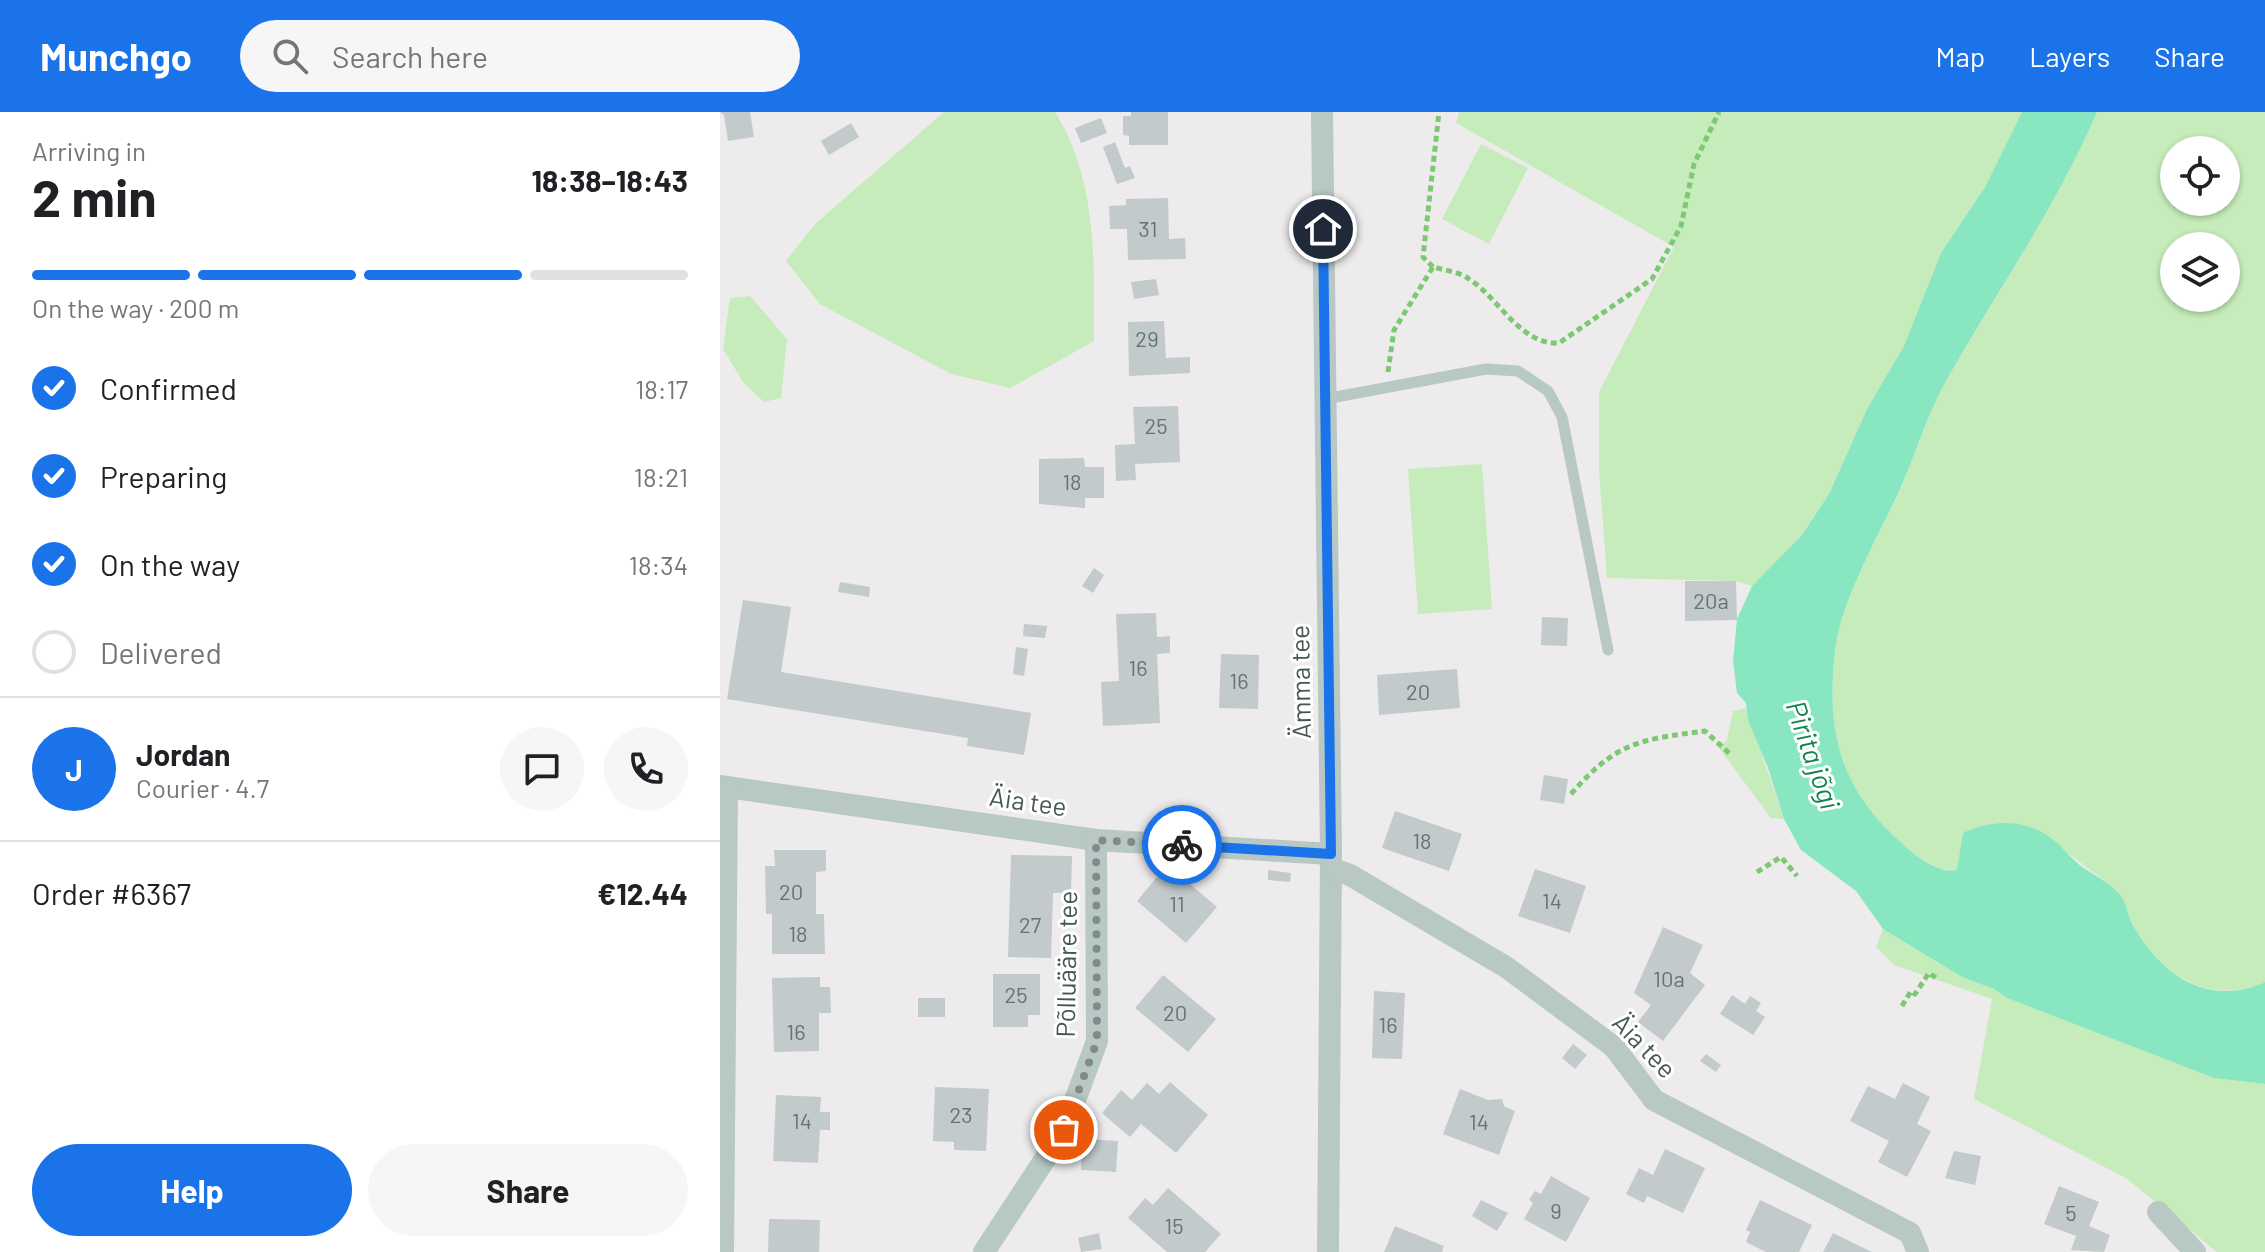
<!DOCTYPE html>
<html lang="en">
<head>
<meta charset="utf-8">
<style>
  :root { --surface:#fff; --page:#f6f6f6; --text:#202124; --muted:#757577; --line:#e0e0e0; --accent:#1a73e8 }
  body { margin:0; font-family:Barlow,sans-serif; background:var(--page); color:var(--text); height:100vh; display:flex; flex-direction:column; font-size:30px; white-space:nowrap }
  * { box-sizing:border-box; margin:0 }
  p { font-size:26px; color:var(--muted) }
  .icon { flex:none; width:44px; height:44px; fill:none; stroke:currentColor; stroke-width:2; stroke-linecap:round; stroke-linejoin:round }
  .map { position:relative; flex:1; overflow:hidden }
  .panel { display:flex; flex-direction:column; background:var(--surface); width:720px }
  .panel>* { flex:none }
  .tools { position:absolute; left:1440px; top:24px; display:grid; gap:16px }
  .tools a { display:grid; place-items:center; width:80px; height:80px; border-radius:50%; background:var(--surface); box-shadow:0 2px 6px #0004; font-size:40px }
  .pin { position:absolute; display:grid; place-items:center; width:68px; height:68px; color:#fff; margin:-34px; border:4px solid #fff; border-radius:50%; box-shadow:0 2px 8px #0007 }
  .courier { position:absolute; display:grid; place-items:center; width:80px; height:80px; margin:-40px; border:6px solid #1a73e8; border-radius:50%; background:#fff; color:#222; box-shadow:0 2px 10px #0007 }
  .summary em { font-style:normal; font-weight:700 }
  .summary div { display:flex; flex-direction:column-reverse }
  .summary { display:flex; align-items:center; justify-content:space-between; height:136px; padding:0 32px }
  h1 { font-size:52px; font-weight:700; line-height:60px }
  .bar { display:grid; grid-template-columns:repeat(4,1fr); gap:12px 8px; align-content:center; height:96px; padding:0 32px }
  .bar i { height:10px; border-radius:6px; background:var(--line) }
  .bar .selected { background:var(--accent) }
  .bar p { grid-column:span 4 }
  .line { display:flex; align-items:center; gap:20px; padding:0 32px; border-top:2px solid var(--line) }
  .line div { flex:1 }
  .round { display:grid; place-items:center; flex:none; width:84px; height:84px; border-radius:42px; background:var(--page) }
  ol { padding:0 32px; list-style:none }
  li { display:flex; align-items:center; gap:24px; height:88px }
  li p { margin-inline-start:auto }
  li .icon { padding:8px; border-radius:50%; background:var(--accent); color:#fff; stroke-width:4 }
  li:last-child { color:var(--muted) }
  li i { width:44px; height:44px; border:4px solid var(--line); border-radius:50% }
  .primary-button { display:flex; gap:16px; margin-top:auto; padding:16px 32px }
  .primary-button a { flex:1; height:92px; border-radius:48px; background:var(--accent); color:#fff; font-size:32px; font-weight:700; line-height:92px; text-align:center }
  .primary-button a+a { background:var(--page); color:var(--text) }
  header { display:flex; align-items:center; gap:48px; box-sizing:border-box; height:112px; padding:0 40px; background:var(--accent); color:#fff }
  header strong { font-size:38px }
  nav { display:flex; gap:44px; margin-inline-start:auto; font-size:28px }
  .search { width:560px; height:72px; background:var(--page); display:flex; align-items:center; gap:20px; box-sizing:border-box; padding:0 28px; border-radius:44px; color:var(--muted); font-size:30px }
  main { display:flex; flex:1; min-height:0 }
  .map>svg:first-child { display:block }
  .green { fill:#c5ecba; fill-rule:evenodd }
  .water { fill:#88e7c1 }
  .building { fill:#c2cacb }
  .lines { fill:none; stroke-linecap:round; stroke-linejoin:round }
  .path { stroke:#7cc873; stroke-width:5; stroke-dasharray:6 4; stroke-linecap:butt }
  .lane { stroke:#b7c8c5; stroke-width:11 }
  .street { stroke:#b7c8c5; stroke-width:22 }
  .done { stroke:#808b8a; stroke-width:8; stroke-dasharray:0 14.4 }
  .route { stroke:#1a73e8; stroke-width:10 }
  .labels { text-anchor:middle; stroke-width:6; stroke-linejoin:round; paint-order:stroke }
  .number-label { font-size:22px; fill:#647472 }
  .street-label { font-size:26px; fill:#455855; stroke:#fff }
  .water-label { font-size:28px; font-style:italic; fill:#118255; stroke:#fff }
</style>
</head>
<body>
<header>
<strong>Munchgo</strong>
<div class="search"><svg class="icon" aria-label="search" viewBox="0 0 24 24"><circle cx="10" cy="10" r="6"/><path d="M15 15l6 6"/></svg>Search here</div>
<nav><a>Map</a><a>Layers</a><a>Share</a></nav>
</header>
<main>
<section class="panel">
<div class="summary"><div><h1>2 min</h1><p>Arriving in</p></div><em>18:38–18:43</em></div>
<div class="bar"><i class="selected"></i><i class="selected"></i><i class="selected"></i><i></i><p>On the way · 200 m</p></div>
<ol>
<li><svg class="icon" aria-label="check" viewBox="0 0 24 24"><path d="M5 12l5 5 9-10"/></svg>Confirmed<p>18:17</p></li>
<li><svg class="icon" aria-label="check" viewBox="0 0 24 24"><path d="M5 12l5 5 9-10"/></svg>Preparing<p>18:21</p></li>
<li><svg class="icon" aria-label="check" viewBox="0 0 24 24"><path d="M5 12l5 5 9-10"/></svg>On the way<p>18:34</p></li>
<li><i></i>Delivered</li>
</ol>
<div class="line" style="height:144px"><b class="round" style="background:var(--accent);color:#fff">J</b><div><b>Jordan</b><p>Courier · 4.7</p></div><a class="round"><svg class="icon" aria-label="chat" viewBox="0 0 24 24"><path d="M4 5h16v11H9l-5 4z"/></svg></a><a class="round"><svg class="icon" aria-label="phone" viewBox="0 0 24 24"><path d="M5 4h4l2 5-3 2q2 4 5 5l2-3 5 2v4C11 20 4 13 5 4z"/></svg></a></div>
<div class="line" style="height:104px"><div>Order #6367</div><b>€12.44</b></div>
<div class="primary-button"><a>Help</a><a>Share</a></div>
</section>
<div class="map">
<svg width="1545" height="1140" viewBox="0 0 1545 1140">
  <rect width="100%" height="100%" fill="#eeebed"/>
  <!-- green -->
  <g class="green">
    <path d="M224,0H335C378,69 374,150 374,229L290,276L231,262L100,192L66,149L95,112Z"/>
    <path d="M739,0H1302L1265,75L1221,141L1184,234L1147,297L1109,382L1082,423L1032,474L1016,469L887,466L879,357V280L954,135L736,11Z"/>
    <path d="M1377,0H1545V870C1489,895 1439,862 1413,812C1408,803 1406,792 1401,784C1392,770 1351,747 1335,729L1243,721L1238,758C1211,762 1179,730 1162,712C1113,660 1107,602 1116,532C1121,492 1158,424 1176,387C1194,349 1205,306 1226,269C1277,180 1336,96 1377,0ZM1454,38H1506V90H1454ZM1454,134H1506V186H1454Z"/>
    <path d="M761,32L808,56L769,132L722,107Z"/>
    <path d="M30,184L67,227L61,286L44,290L23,270L3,237L10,186Z"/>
    <path d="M762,352L772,497L698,502L688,357Z"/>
    <path d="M1026,596L1064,707L1051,706L999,636L1007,628L1013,599Z"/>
    <path d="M1163,817L1242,865L1274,877L1287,886L1494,966L1545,972V1140H1497L1406,1066L1254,987L1272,887L1174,853L1156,835Z"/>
  </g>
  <!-- water -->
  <path class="water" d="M1302,0H1377C1336,96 1277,179 1226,269C1205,306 1194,349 1176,386C1157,426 1122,489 1116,532C1107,602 1113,659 1162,712C1179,729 1211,763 1237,758L1243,721C1274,707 1308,706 1336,730C1345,738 1352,747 1362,755C1374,763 1394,773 1401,784C1407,793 1408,804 1413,813C1441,863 1488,896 1545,870V972L1494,966L1287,886L1274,877L1242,865L1163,817L1136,779L1081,738L1064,707L1048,656L1028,608L1026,591L1017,581L1013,549L1017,507L1032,474L1082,423L1109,382L1147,297L1184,234L1221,141L1265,75Z"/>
  <!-- building -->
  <g class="building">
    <path d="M0,0H30L34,25L8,29L4,3Z"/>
    <path d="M411,0H448V33H409V24L403,23V4H411Z"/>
    <path d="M381,6L387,21L361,31L355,16Z"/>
    <path d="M131,11L139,25L109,43L101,29Z"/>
    <path d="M395,30L405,56L410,54L415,66L397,72L383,35Z"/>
    <path d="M448,86L449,127L465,126L466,147L408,148L407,117H390L389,94L406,93V87Z"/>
    <path d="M436,167L439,183L414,187L411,170Z"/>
    <path d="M444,209L446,246L470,245V261L409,264L408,210Z"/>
    <path d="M458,294L460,350L415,352L416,368L396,369L395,333L415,332L413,295Z"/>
    <path d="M364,346L365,355H384V386H365V396L319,392V347Z"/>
    <path d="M374,456L384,463L373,481L362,474Z"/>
    <path d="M965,469H1016L1017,508L965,509Z"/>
    <path d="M120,470L150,475L149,485L118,480Z"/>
    <path d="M23,488L71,495L61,560L311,601L304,643L247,634L248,626L7,587Z"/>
    <path d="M436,501L437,525L450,524V541L437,542L440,611L383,614L381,570L399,569L396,502Z"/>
    <path d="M822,505L848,506L847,534L821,533Z"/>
    <path d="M304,512L327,514L325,526L303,524Z"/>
    <path d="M296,535L308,537L304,564L293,562Z"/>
    <path d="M501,542L539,543L538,597L499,596Z"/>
    <path d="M737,557L740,596L659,603L657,563Z"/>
    <path d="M824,663L848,667L844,692L820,688Z"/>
    <path d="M675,699L742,722L729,759L662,736Z"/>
    <path d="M54,738H106V759L96,760V802H104L105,842H52V802H46L45,754H55Z"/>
    <path d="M291,743L352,744L351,781H333L331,846L288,845Z"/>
    <path d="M447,753L497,795L466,831L417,789Z"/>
    <path d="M815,757L866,774L850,821L798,804Z"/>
    <path d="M548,758L571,761L570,770L548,768Z"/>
    <path d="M943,815L983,833L970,861L985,873L943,929L918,910L931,893L914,881Z"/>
    <path d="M273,862H320V903H308V915H273Z"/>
    <path d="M443,863L496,907L468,940L415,896Z"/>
    <path d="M100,865V875H110L111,901H99V939L54,940L52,866Z"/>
    <path d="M654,879L685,881L682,947L652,946Z"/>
    <path d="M1012,883L1025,892L1030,884L1041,891L1036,899L1045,905L1033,923L1000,902Z"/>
    <rect x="198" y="886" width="27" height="19"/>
    <path d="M853,932L867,943L855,957L842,946Z"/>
    <path d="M986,942L1001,953L996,960L980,949Z"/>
    <path d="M450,970L488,1003L456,1041L421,1012L410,1025L382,1001L401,978L412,988L427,971L439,982Z"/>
    <path d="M1183,971L1210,985L1197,1012L1211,1019L1187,1065L1158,1050L1169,1029L1130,1009L1148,974L1175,987Z"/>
    <path d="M215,975L269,977L266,1039L234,1038V1030L213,1029Z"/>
    <path d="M740,977L768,988L782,987L784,994L795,999L779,1043L723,1022Z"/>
    <path d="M56,983L101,985L100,1000H110V1018H100L98,1051L53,1049Z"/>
    <path d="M363,1027L398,1029L396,1060L361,1058Z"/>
    <path d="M945,1037L985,1056L963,1101L927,1084L924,1091L906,1082L919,1056L933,1063Z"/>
    <path d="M1234,1039L1261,1044L1255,1073L1225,1066Z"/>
    <path d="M831,1064L870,1086L846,1130L804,1107L813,1091L809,1088L815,1079L821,1082Z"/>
    <path d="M1339,1074L1379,1090L1369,1114L1390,1123L1384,1140L1351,1138L1356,1124L1324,1112Z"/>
    <path d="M448,1076L501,1122L485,1140H447L408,1106L425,1086L433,1093Z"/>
    <path d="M761,1088L788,1101L777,1119L752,1104Z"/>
    <path d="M1040,1088L1092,1113L1079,1140H1046L1026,1130L1030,1120L1026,1118Z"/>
    <path d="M49,1107L100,1108L99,1140H48Z"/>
    <path d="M675,1114L724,1134L722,1140H664Z"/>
    <path d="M379,1121L382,1137L361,1140L358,1126Z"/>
    <path d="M1113,1121L1152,1140H1103Z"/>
  </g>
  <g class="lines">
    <!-- path -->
    <g class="path">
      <path d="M713,155L703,145L719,0"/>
      <path d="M668,260L674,218L713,155C724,158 740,160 749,167C779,186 800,233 839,231L932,167L961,114L974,52L999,0"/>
      <path d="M851,682C897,630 917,628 985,619L1010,642"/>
      <path d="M1037,760L1061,745L1077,764"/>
      <path d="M1182,894L1191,879L1195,882L1209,861L1216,866"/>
    </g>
    <!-- lane -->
    <path class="lane" d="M605,287L766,257L798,259L828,279L842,305L888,538"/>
    <!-- street -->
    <g class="street">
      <path d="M602,0L611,742L608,1140"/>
      <path d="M0,674L376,728L611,742"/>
      <path d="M611,756L630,763L786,855L894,935L934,988L1190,1121L1198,1140"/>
      <path d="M1438,1100L1475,1140"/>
      <path d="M3,1140L7,676"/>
      <path d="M264,1140L344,1018L377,929L376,728"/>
    </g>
  </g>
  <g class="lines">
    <!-- done -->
    <path class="done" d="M344,1018L377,929L376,728L462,733"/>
    <!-- route -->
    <path class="route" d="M462,733L611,742L603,117"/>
  </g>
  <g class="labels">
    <!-- number labels -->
    <g class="number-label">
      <text x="428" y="125">31</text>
      <text x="427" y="235">29</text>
      <text x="436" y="322">25</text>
      <text x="352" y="378">18</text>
      <text x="991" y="497">20a</text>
      <text x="418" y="564">16</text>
      <text x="519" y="577">16</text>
      <text x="698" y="588">20</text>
      <text x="702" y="737">18</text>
      <text x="71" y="788">20</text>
      <text x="832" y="797">14</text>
      <text x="457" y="800">11</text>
      <text x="310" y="821">27</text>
      <text x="78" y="830">18</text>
      <text x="949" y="875">10a</text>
      <text x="296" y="891">25</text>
      <text x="455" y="909">20</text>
      <text x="668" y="921">16</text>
      <text x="76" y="928">16</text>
      <text x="241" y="1011">23</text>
      <text x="82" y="1017">14</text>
      <text x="759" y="1018">14</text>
      <text x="836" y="1107">9</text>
      <text x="1351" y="1109">5</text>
      <text x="454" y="1122">15</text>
    </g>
    <!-- street labels -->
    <g class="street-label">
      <text transform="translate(581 570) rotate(-91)" y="9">Ämma tee</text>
      <text transform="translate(308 690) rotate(8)" y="9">Äia tee</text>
      <text transform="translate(347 852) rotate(-89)" y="9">Põlluääre tee</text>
      <text transform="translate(924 934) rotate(46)" y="9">Äia tee</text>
    </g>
    <!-- water labels -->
    <g class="water-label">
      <text transform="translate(1093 643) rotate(71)" y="10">Pirita jõgi</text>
    </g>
  </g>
</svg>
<div class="tools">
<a><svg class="icon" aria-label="locate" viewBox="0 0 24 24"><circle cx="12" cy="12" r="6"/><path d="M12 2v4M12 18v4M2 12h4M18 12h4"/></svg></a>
<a><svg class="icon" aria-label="layers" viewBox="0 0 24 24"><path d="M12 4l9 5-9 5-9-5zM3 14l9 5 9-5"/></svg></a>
</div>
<div class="pin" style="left:344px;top:1018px;background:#ea580c"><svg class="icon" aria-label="bag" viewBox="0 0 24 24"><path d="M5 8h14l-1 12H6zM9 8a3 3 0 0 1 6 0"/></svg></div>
<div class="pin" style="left:603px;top:117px;background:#1f2937"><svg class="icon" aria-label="home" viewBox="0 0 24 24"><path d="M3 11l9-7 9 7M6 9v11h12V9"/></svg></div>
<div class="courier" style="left:462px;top:733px"><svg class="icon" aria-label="bike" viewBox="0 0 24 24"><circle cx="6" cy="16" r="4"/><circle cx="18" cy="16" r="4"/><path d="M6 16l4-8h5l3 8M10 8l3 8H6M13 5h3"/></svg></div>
</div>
</main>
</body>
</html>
